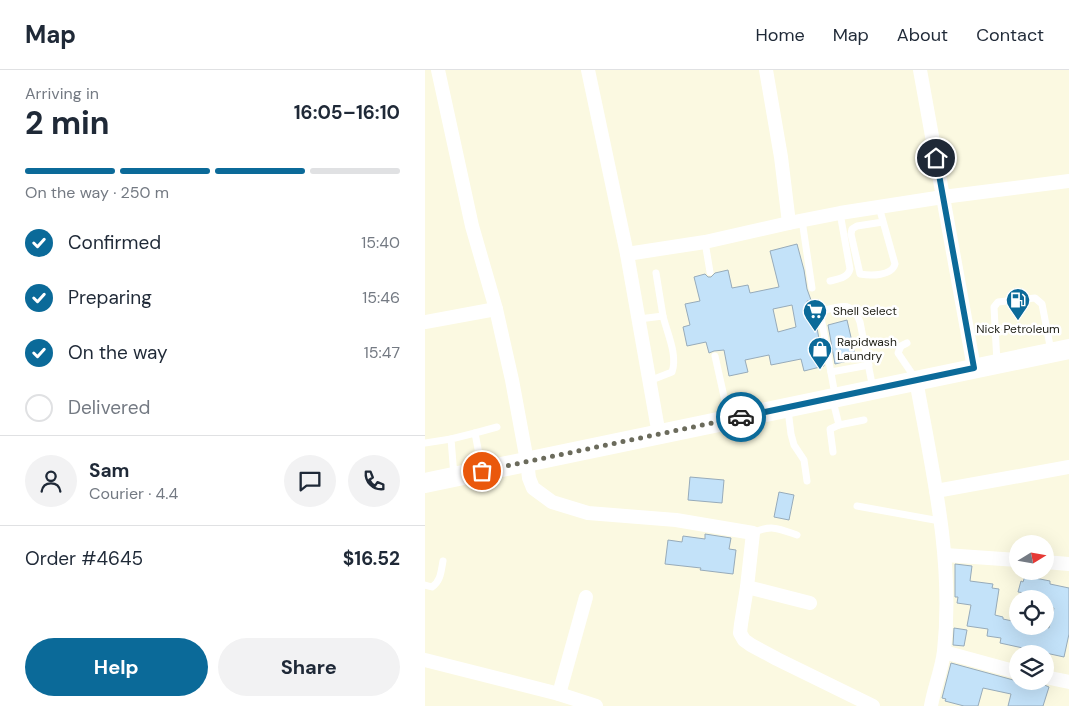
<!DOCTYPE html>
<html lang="en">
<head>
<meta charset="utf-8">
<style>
  :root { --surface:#fff; --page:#f2f2f3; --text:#1f2937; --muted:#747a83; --line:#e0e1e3; --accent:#0b6a99 }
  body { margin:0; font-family:"DM Sans",sans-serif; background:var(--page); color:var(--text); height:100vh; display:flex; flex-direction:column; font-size:19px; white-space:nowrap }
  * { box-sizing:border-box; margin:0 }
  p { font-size:16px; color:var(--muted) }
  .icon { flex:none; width:28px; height:28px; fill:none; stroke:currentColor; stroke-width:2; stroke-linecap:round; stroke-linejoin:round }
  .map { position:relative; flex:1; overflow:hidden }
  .side { display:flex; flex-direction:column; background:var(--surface); width:425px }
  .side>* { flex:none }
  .needle { width:32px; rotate:79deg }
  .tools { position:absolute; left:584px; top:465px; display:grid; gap:10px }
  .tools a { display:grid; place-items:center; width:45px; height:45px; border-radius:50%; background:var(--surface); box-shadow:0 5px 20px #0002; font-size:25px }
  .pin { position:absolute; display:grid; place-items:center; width:42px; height:42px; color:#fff; margin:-21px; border:2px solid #fff; border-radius:50%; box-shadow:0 1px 5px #0007 }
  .courier { position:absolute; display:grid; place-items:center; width:50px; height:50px; margin:-25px; border:4px solid #0b6a99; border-radius:50%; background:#fff; color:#222; box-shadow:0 1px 6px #0007 }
  .summary em { font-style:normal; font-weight:700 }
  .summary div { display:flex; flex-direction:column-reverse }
  .summary { display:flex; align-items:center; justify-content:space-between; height:85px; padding:0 25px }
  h1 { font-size:32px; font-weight:700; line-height:38px }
  .bar { display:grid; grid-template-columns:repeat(4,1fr); gap:8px 5px; align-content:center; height:60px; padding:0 25px }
  .bar i { height:6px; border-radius:4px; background:var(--line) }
  .bar .current { background:var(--accent) }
  .bar p { grid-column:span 4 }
  .line { display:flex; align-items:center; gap:12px; padding:0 25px; border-top:1px solid var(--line) }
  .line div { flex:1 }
  .round { display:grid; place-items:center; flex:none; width:52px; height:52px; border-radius:26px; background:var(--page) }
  ol { padding:0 25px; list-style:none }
  li { display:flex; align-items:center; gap:15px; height:55px }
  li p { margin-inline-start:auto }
  li .icon { padding:5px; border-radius:50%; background:var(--accent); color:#fff; stroke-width:4 }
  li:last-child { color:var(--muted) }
  li i { width:28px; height:28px; border:2px solid var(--line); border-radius:50% }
  .action { display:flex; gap:10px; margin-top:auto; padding:10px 25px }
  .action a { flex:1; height:58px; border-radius:30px; background:var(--accent); color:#fff; font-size:20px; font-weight:700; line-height:58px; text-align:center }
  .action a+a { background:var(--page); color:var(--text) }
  header { display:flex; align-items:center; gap:30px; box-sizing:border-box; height:70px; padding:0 25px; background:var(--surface); border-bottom:1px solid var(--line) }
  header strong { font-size:24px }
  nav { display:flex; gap:28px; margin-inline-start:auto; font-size:18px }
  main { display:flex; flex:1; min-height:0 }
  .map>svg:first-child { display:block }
  .building { fill:#c3e2f9; stroke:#97abba; fill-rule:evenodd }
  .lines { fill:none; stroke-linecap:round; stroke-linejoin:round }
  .service { stroke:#fff; stroke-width:7 }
  .minor { stroke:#fff; stroke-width:14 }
  .secondary { stroke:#fff; stroke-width:20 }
  .done { stroke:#6b6b5c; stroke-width:5; stroke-dasharray:0 9 }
  .route { stroke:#0b6a99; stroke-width:6 }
  .labels { text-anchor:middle; stroke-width:5; stroke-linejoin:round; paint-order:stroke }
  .poi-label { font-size:12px; fill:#1e1e15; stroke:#fff; text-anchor:start }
</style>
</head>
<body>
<header>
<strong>Map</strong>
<nav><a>Home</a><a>Map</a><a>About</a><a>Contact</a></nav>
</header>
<main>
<section class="side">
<div class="summary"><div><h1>2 min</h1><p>Arriving in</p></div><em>16:05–16:10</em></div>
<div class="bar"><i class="current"></i><i class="current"></i><i class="current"></i><i></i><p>On the way · 250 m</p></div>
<ol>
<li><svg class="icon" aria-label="check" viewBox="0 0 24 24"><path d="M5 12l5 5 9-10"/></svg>Confirmed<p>15:40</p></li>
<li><svg class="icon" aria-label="check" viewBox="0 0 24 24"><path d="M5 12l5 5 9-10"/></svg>Preparing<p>15:46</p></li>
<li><svg class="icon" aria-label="check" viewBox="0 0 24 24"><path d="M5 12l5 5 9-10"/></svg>On the way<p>15:47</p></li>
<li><i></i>Delivered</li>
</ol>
<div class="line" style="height:90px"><a class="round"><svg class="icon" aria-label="person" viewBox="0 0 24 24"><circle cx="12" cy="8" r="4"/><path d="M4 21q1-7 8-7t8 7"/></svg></a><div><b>Sam</b><p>Courier · 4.4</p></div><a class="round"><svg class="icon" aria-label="chat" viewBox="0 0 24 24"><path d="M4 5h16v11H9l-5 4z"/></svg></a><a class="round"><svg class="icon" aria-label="phone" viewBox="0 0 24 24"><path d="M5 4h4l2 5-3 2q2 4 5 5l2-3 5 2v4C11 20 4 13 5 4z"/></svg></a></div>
<div class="line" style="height:65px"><div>Order #4645</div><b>$16.52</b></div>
<div class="action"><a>Help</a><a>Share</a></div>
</section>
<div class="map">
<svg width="644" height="636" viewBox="0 0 644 636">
  <rect width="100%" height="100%" fill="#fbf9e1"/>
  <!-- building -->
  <g class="building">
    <path d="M372,174L379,200L382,219L386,230L382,231L387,253L391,252L392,258L399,296L379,301L376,289L346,295L344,285L320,290L323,302L304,306L299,280L289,281L284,283L281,272L262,276L258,257L265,255L260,234L275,231L269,207L280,204L283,207H286L290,203L303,200L307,218L323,215L325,223L354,217L345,181ZM367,235L371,257L353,262L348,239Z"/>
    <path d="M422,250L431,289L410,294L403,255Z"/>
    <path d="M265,407L299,410L297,433L263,430Z"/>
    <path d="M354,422L369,425L364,450L349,447Z"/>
    <path d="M280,464L306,468L304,479L311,480L308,504L275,500L276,498L240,494L243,470L257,472L258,466L280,469Z"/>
    <path d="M530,494L547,496L545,511L568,514L567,518L574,519L570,545L578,547V549L592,552V556H614L624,558L629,538L620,537V529H599L600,523L593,522L596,511L598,512L600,506L625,511V514L644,518V564L639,587L575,573L576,568L562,566L563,559L542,556L546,535L532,533L533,527H530Z"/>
    <path d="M529,558L542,560L539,576L528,575Z"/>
    <path d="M526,593L592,611H610L624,617L618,636H583L586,624L558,618L553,636H539L520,631L521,629L517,628Z"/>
  </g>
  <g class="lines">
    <!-- service -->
    <g class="service">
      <path d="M454,137L470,194C467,206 446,206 435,204L426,164L427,159L432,156L458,152"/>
      <path d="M377,150L387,218"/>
      <path d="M280,172L285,202"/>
      <path d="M405,211C413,209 423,208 425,199L415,143"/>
      <path d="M214,249L238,246L231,203"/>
      <path d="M482,273L476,276L473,283L490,308"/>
      <path d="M290,286L304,349"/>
      <path d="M572,293L569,237L573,232L610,228L617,234L626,281"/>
      <path d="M406,302L444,295"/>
      <path d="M224,311L247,302C253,285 242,263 238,246"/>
      <path d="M410,325L396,247L400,240C418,235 428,232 435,252L448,319"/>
      <path d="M408,331L414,355L439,350"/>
      <path d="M363,340L366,364L369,375L379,390L382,411"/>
      <path d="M50,363L72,357"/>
      <path d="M0,373L26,369"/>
      <path d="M408,382L405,359L414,355"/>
      <path d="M29,406L26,369L50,363L57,400"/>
      <path d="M432,436L515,451"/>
      <path d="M328,463C346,454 355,459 372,465"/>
      <path d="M0,515L7,517C16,511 16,501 18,491"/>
    </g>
    <!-- minor -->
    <g class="minor">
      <path d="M13,0L47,156L71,239L87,310L102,391L104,408L108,418L127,432L163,443L251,450L328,463L322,517L316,554L315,563L319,570L326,575L352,589L448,636"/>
      <path d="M163,0L202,184L234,365"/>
      <path d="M341,0L356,87L364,153"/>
      <path d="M495,0L549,298"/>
      <path d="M202,184L280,172L364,153L415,143L518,127L644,111"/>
      <path d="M0,252L71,239"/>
      <path d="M491,310C507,399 529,490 519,581C517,599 509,618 506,636"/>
      <path d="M511,421L644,397"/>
      <path d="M520,485L592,490"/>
      <path d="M620,492L644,494"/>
      <path d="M322,517L385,533"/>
      <path d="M519,582L592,602"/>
      <path d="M0,590L134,624L171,636"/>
      <path d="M620,607L644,612"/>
      <path d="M134,624L161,527"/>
    </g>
    <!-- secondary -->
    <path class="secondary" d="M0,413L644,279"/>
  </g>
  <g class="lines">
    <!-- done -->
    <path class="done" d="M57,401L316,347"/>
    <!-- route -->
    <path class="route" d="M316,347L549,298L511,88"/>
  </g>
  <!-- icons -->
  <defs>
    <g id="fuel-pin" transform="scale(1.25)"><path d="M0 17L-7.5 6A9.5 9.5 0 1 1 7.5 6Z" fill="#0b6a99" stroke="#fff"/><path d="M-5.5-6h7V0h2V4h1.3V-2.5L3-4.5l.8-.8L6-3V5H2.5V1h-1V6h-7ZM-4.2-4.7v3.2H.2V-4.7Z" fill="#fff"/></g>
    <g id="supermarket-pin" transform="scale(1.25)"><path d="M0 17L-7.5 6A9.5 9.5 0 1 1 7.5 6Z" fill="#0b6a99" stroke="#fff"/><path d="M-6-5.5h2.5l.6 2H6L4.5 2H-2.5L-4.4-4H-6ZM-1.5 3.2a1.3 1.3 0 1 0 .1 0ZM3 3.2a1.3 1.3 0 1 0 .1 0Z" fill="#fff"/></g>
    <g id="shop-pin" transform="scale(1.25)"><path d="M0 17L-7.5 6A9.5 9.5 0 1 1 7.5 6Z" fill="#0b6a99" stroke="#fff"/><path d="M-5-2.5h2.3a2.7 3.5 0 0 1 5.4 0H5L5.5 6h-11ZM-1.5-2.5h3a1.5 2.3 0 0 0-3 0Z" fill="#fff"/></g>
  </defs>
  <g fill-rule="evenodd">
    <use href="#fuel-pin" x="593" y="230"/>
    <use href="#supermarket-pin" x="390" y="241"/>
    <use href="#shop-pin" x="395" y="279"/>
  </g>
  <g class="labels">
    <!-- poi labels -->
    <g class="poi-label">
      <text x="408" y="245">Shell Select</text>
      <text x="593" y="263" text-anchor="middle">Nick Petroleum</text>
      <text x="412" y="276">Rapidwash<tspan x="412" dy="14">Laundry</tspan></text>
    </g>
  </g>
</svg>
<div class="tools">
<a><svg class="needle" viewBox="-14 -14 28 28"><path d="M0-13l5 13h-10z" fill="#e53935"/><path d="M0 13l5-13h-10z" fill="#747a83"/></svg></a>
<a><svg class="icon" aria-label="locate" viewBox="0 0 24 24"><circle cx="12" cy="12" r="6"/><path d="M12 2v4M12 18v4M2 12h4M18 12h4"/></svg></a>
<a><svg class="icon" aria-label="layers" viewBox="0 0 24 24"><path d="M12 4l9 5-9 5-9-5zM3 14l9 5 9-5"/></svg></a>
</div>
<div class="pin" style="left:57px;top:401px;background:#ea580c"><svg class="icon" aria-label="bag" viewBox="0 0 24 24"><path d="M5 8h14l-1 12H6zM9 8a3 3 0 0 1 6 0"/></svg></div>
<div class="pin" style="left:511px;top:88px;background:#1f2937"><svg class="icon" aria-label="home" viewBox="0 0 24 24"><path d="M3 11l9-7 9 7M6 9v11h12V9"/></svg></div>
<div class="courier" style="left:316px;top:347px"><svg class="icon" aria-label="car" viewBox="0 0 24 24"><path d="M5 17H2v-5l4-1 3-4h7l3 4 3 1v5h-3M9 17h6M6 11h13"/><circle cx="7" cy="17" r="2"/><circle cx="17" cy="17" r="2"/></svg></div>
</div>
</main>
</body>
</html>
